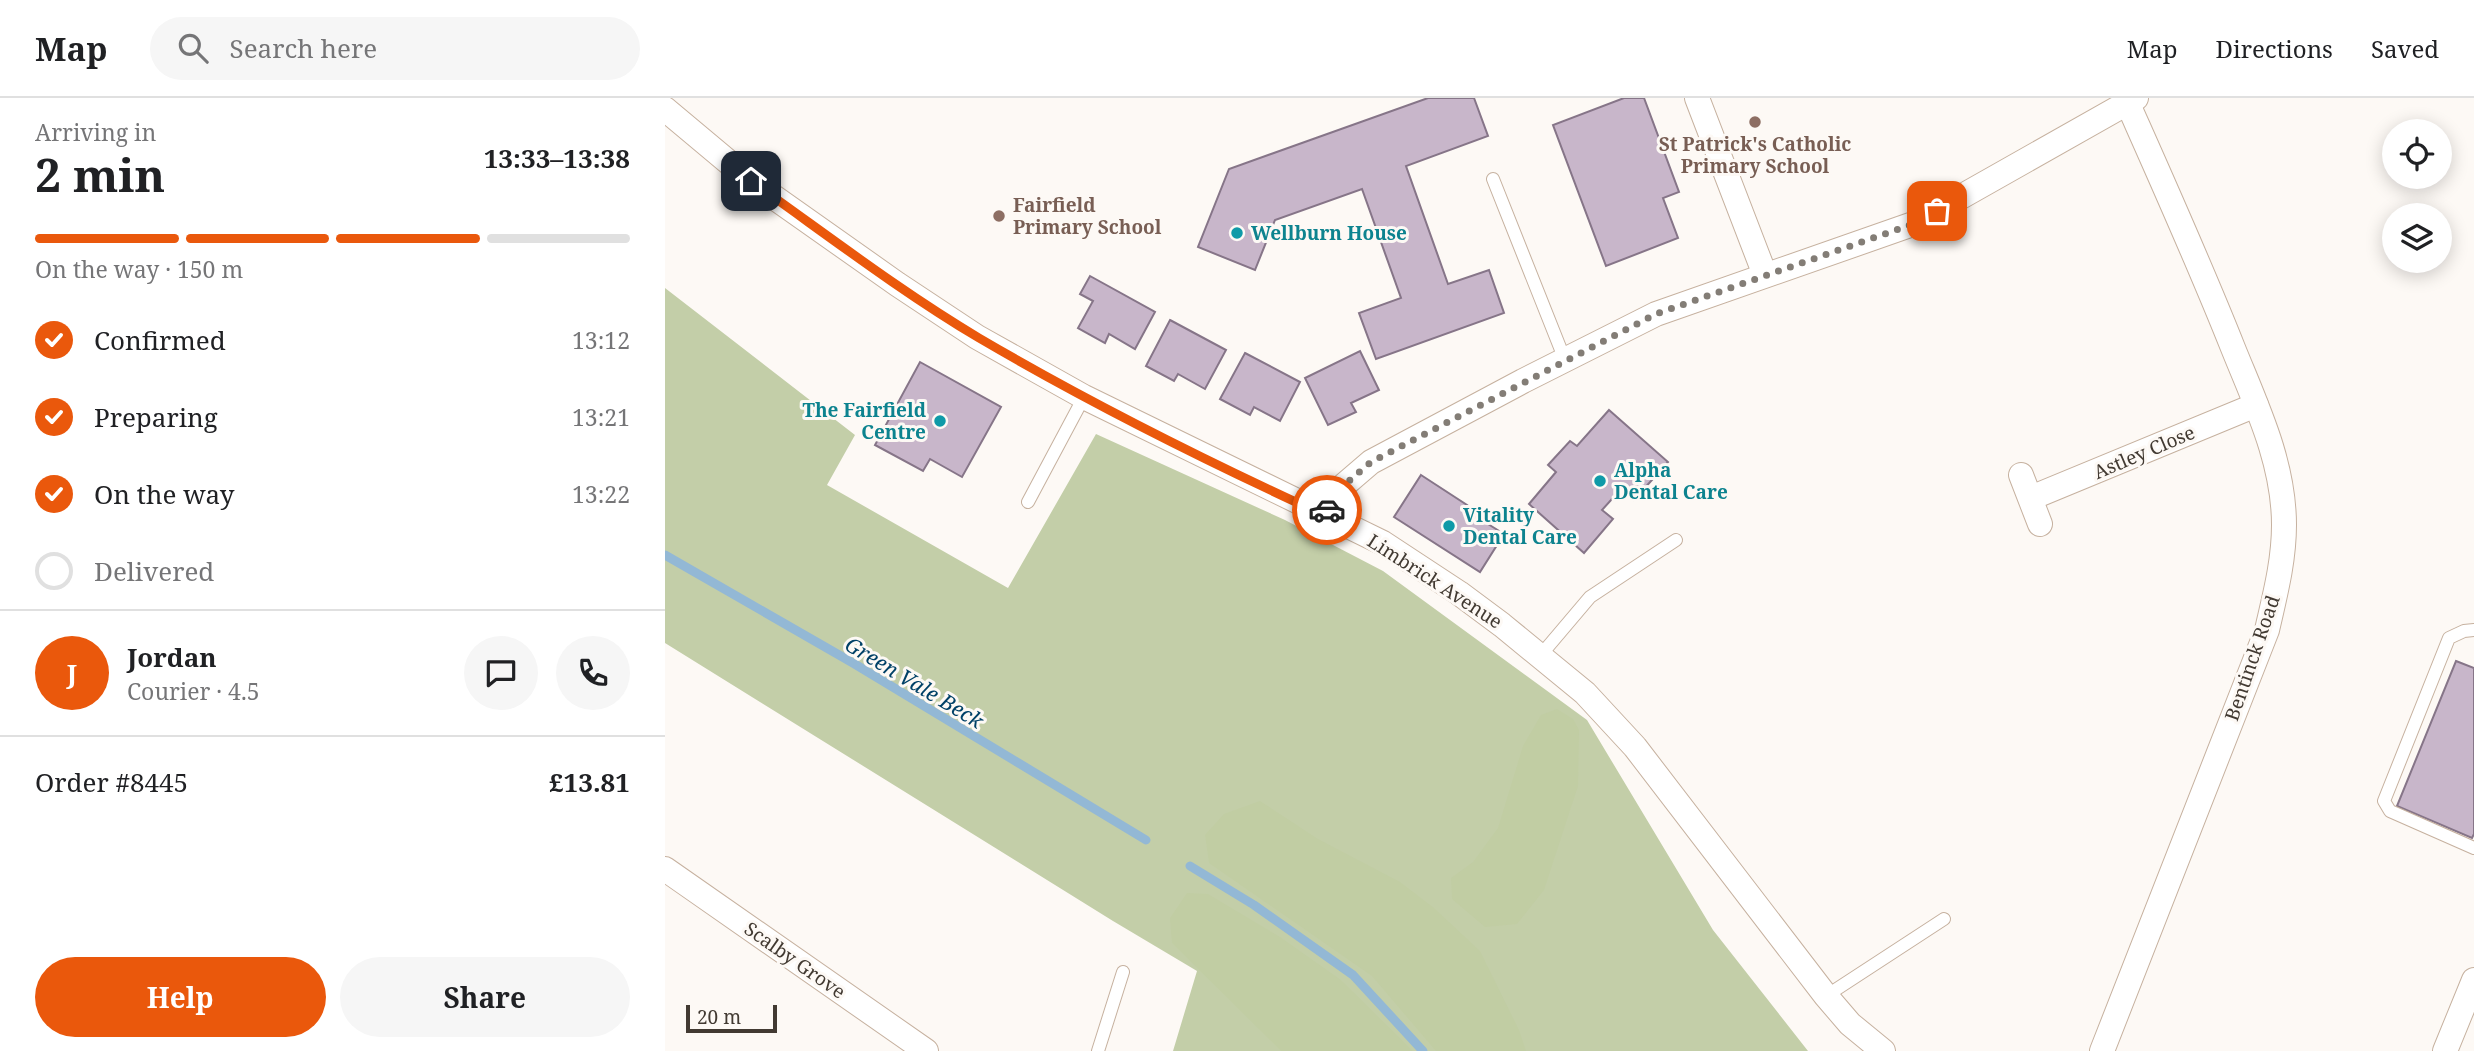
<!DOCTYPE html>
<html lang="en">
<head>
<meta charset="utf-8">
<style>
  :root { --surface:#fff; --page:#f6f6f6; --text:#202124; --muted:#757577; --line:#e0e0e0; --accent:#ea580c }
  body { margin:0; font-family:"Noto Serif",serif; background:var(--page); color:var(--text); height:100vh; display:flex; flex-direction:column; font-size:26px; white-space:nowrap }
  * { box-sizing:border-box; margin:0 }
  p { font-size:23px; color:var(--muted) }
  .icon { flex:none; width:38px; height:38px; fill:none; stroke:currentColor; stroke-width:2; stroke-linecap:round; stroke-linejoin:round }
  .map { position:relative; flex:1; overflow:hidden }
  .side { display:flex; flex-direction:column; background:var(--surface); width:665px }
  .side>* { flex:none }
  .buttons { position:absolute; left:1717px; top:21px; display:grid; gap:14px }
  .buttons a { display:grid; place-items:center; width:70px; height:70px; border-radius:50%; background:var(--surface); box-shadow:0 4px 18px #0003; font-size:35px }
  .scale { position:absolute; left:21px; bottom:18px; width:91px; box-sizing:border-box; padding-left:7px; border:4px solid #423a32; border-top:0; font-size:19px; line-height:24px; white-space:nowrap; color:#423a32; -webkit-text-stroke:5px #fdf9f5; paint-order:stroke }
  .pin { position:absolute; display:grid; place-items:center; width:60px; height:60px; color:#fff; margin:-30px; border-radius:14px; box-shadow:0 4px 10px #0006 }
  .courier { position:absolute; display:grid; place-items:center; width:70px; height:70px; margin:-35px; border:5px solid #ea580c; border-radius:50%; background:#fff; color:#222; box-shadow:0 2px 9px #0007 }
  .head em { font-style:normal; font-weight:700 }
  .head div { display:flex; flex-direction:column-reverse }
  .head { display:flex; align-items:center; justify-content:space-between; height:119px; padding:0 35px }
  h1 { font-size:46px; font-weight:700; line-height:52px }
  .bar { display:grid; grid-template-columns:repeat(4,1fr); gap:10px 7px; align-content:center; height:84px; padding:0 35px }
  .bar i { height:9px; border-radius:5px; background:var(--line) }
  .bar .selected { background:var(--accent) }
  .bar p { grid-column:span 4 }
  .line { display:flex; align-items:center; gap:18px; padding:0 35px; border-top:2px solid var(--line) }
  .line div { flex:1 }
  .round { display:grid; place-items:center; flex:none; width:74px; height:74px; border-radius:37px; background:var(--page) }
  ol { padding:0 35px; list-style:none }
  li { display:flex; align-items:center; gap:21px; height:77px }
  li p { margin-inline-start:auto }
  li .icon { padding:7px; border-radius:50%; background:var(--accent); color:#fff; stroke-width:4 }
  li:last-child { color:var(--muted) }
  li i { width:38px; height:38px; border:4px solid var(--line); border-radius:50% }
  .primary-button { display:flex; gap:14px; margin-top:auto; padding:14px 35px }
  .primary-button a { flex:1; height:80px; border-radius:42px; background:var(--accent); color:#fff; font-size:28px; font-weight:700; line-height:80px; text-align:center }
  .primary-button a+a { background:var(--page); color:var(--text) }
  header { display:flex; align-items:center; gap:42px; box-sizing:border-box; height:98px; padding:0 35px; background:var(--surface); border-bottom:2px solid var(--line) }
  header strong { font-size:33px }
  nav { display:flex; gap:38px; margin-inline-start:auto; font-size:24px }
  .search { width:490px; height:63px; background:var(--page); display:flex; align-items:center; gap:18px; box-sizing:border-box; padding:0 24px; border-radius:38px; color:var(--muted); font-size:26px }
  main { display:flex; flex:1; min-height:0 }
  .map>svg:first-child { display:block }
  .green { fill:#c3cea8 }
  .forest { fill:#c1cda3 }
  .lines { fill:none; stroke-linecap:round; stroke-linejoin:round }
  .stream { stroke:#93b8d5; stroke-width:9 }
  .building { fill:#c8b6ca; stroke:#867588; stroke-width:2 }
  .lane-casing { stroke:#c6b19f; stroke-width:14 }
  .street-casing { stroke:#c6b19f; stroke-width:26 }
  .lane { stroke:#fff; stroke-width:12 }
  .street { stroke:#fff; stroke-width:24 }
  .done { stroke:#837d76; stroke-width:7; stroke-dasharray:0 12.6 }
  .route { stroke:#ea580c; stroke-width:9 }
  .education-dot { fill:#8d6e63; stroke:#fdf9f5; stroke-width:2.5 }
  .culture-dot { fill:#0f9aa8; stroke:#fdf9f5; stroke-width:2.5 }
  .labels { text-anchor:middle; stroke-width:6; stroke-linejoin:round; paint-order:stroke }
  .education-label { font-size:19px; font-weight:bold; fill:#785e54; stroke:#fdf9f5 }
  .culture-label { font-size:19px; font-weight:bold; fill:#0d838f; stroke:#fdf9f5; text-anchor:start }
  .street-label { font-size:19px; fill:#423a32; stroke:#fdf9f5 }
  .water-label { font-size:21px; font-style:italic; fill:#004167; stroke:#fdf9f5 }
</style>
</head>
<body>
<header>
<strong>Map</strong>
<div class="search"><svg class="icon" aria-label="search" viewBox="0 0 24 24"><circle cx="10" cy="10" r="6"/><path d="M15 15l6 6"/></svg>Search here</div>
<nav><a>Map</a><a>Directions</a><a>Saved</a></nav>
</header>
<main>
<section class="side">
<div class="head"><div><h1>2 min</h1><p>Arriving in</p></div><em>13:33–13:38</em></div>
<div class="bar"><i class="selected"></i><i class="selected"></i><i class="selected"></i><i></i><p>On the way · 150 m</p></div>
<ol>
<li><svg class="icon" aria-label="check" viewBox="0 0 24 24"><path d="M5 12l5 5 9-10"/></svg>Confirmed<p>13:12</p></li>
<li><svg class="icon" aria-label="check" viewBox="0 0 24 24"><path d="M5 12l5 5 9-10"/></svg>Preparing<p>13:21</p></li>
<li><svg class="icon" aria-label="check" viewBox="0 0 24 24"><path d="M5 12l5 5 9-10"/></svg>On the way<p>13:22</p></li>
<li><i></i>Delivered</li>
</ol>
<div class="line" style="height:126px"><b class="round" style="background:var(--accent);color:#fff">J</b><div><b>Jordan</b><p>Courier · 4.5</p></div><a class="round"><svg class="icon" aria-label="chat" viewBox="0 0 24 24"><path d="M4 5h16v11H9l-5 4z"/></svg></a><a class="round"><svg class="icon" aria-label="phone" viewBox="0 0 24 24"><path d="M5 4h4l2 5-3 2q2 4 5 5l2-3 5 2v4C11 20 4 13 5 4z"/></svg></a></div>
<div class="line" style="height:91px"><div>Order #8445</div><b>£13.81</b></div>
<div class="primary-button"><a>Help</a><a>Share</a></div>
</section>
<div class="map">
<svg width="1809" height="953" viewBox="0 0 1809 953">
  <rect width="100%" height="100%" fill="#fdf9f5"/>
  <!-- green -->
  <path class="green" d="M0,190L190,337L162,387L343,490L431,336L620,422L718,473L922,622L1048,832L1143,953H508L532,873L448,823L0,545Z"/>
  <!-- forest -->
  <g class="forest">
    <path d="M892,611L908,621L914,632L913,688L879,792L852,826L820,829L787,801L786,780L808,764L833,730L858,648L876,617Z"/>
    <path d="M595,703L653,741L735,784L769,810L815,853L854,932L861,953H771L707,878L544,765L540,737L559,716Z"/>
    <path d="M522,795L543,796L615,839L676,882L748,953H616L507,845L505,820Z"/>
  </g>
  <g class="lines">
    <!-- stream -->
    <g class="stream">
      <path d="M0,457L188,565L481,742"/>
      <path d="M525,768L589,807L688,877L758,953"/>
    </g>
  </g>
  <!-- building -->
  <g class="building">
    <path d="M763,0H809L823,38L741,68L783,186L824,172L839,215L711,261L694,215L736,200L697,91L610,122L590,172L533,149L564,71Z"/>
    <path d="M959,0H979L1014,94L998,100L1013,140L941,168L888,27Z"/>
    <path d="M425,178L490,214L470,251L444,236L440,245L413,230L428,203L415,196Z"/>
    <path d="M505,222L561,252L540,291L513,276L509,283L481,268Z"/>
    <path d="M695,253L714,292L686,305L691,314L663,327L640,280Z"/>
    <path d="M580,255L635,284L615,323L589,309L585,317L555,301Z"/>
    <path d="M255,264L336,309L297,379L265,361L258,373L210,347Z"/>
    <path d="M944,312L1003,364L969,402L956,391L937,412L948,421L919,455L864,406L891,374L883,367L905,343L912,348Z"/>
    <path d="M756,377L802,407L799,411L839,436L815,474L729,419Z"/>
    <path d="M1791,563L1809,570V736L1807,740L1732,708Z"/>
  </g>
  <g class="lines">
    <!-- lane casing -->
    <g class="lane-casing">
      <g id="lane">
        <path d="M828,81L900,262"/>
        <path d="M363,404L419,299"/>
        <path d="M1809,532L1799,533L1784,540L1719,703L1725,713L1809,750"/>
        <path d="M875,558L925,499L1011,442"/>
        <path d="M1161,898L1279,821"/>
        <path d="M433,953L458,874"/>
      </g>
    </g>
    <!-- street casing -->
    <g class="street-casing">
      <g id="street">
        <path d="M1032,0L1100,177"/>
        <path d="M0,11L86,83L232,186L312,239L419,299L718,445L794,495L837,527L920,595L970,649L1161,898L1185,926L1218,953"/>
        <path d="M1356,377L1375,426"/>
        <path d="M1366,400L1591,307"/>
        <path d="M659,417L678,388L706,364L858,283L991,216L1248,126L1471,0"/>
        <path d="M0,771L261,953"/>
        <path d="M1437,953L1602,532C1610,497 1619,463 1619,427C1619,364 1591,307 1568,250C1535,167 1499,87 1463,6"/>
        <path d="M1780,953L1809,882"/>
      </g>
    </g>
    <!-- lane -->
    <use href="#lane" class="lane"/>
    <!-- street -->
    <use href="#street" class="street"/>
  </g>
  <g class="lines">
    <!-- done -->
    <path class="done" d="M662,412L678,388L706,364L991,216L1248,126L1272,113"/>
    <!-- route -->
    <path class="route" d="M86,83C161,136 235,193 314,240C425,305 541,363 659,417L662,412"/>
  </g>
  <!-- markers -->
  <g class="education-dot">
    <circle cx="1090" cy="24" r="7"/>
    <circle cx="334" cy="118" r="7"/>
  </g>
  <g class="culture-dot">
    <circle cx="572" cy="135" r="7"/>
    <circle cx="275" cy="323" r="7"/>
    <circle cx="935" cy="383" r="7"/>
    <circle cx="784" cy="428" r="7"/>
  </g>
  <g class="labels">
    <!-- education labels -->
    <g class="education-label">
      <text x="1090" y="53">St Patrick's Catholic<tspan x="1090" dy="22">Primary School</tspan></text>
      <text x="348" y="114" text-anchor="start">Fairfield<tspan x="348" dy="22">Primary School</tspan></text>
    </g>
    <!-- culture labels -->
    <g class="culture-label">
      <text x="586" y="142">Wellburn House</text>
      <text x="261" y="319" text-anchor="end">The Fairfield<tspan x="261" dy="22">Centre</tspan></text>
      <text x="949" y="379">Alpha<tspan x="949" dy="22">Dental Care</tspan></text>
      <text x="798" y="424">Vitality<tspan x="798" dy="22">Dental Care</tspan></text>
    </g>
    <!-- street labels -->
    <g class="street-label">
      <text transform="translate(1479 354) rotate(-23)" y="7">Astley Close</text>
      <text transform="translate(770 483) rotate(33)" y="7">Limbrick Avenue</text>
      <text transform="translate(1587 560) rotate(-71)" y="7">Bentinck Road</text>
      <text transform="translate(130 862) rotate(35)" y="7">Scalby Grove</text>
    </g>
    <!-- water labels -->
    <g class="water-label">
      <text transform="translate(249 585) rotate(31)" y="7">Green Vale Beck</text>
    </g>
  </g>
</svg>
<div class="buttons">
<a><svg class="icon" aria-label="locate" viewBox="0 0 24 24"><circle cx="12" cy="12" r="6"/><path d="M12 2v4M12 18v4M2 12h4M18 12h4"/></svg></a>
<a><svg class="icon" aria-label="layers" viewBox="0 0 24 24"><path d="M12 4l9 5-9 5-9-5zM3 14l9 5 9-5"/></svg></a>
</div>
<div class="scale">20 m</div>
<div class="pin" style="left:1272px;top:113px;background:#ea580c"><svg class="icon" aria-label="bag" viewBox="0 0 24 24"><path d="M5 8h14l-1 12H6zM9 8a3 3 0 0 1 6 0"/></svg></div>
<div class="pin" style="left:86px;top:83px;background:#1f2937"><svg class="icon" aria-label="home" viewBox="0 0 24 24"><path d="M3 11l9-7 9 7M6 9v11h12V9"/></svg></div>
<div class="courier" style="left:662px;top:412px"><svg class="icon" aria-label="car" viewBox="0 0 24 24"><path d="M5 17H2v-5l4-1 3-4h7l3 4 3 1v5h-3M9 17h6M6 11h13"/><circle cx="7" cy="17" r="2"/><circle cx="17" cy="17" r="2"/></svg></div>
</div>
</main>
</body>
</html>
